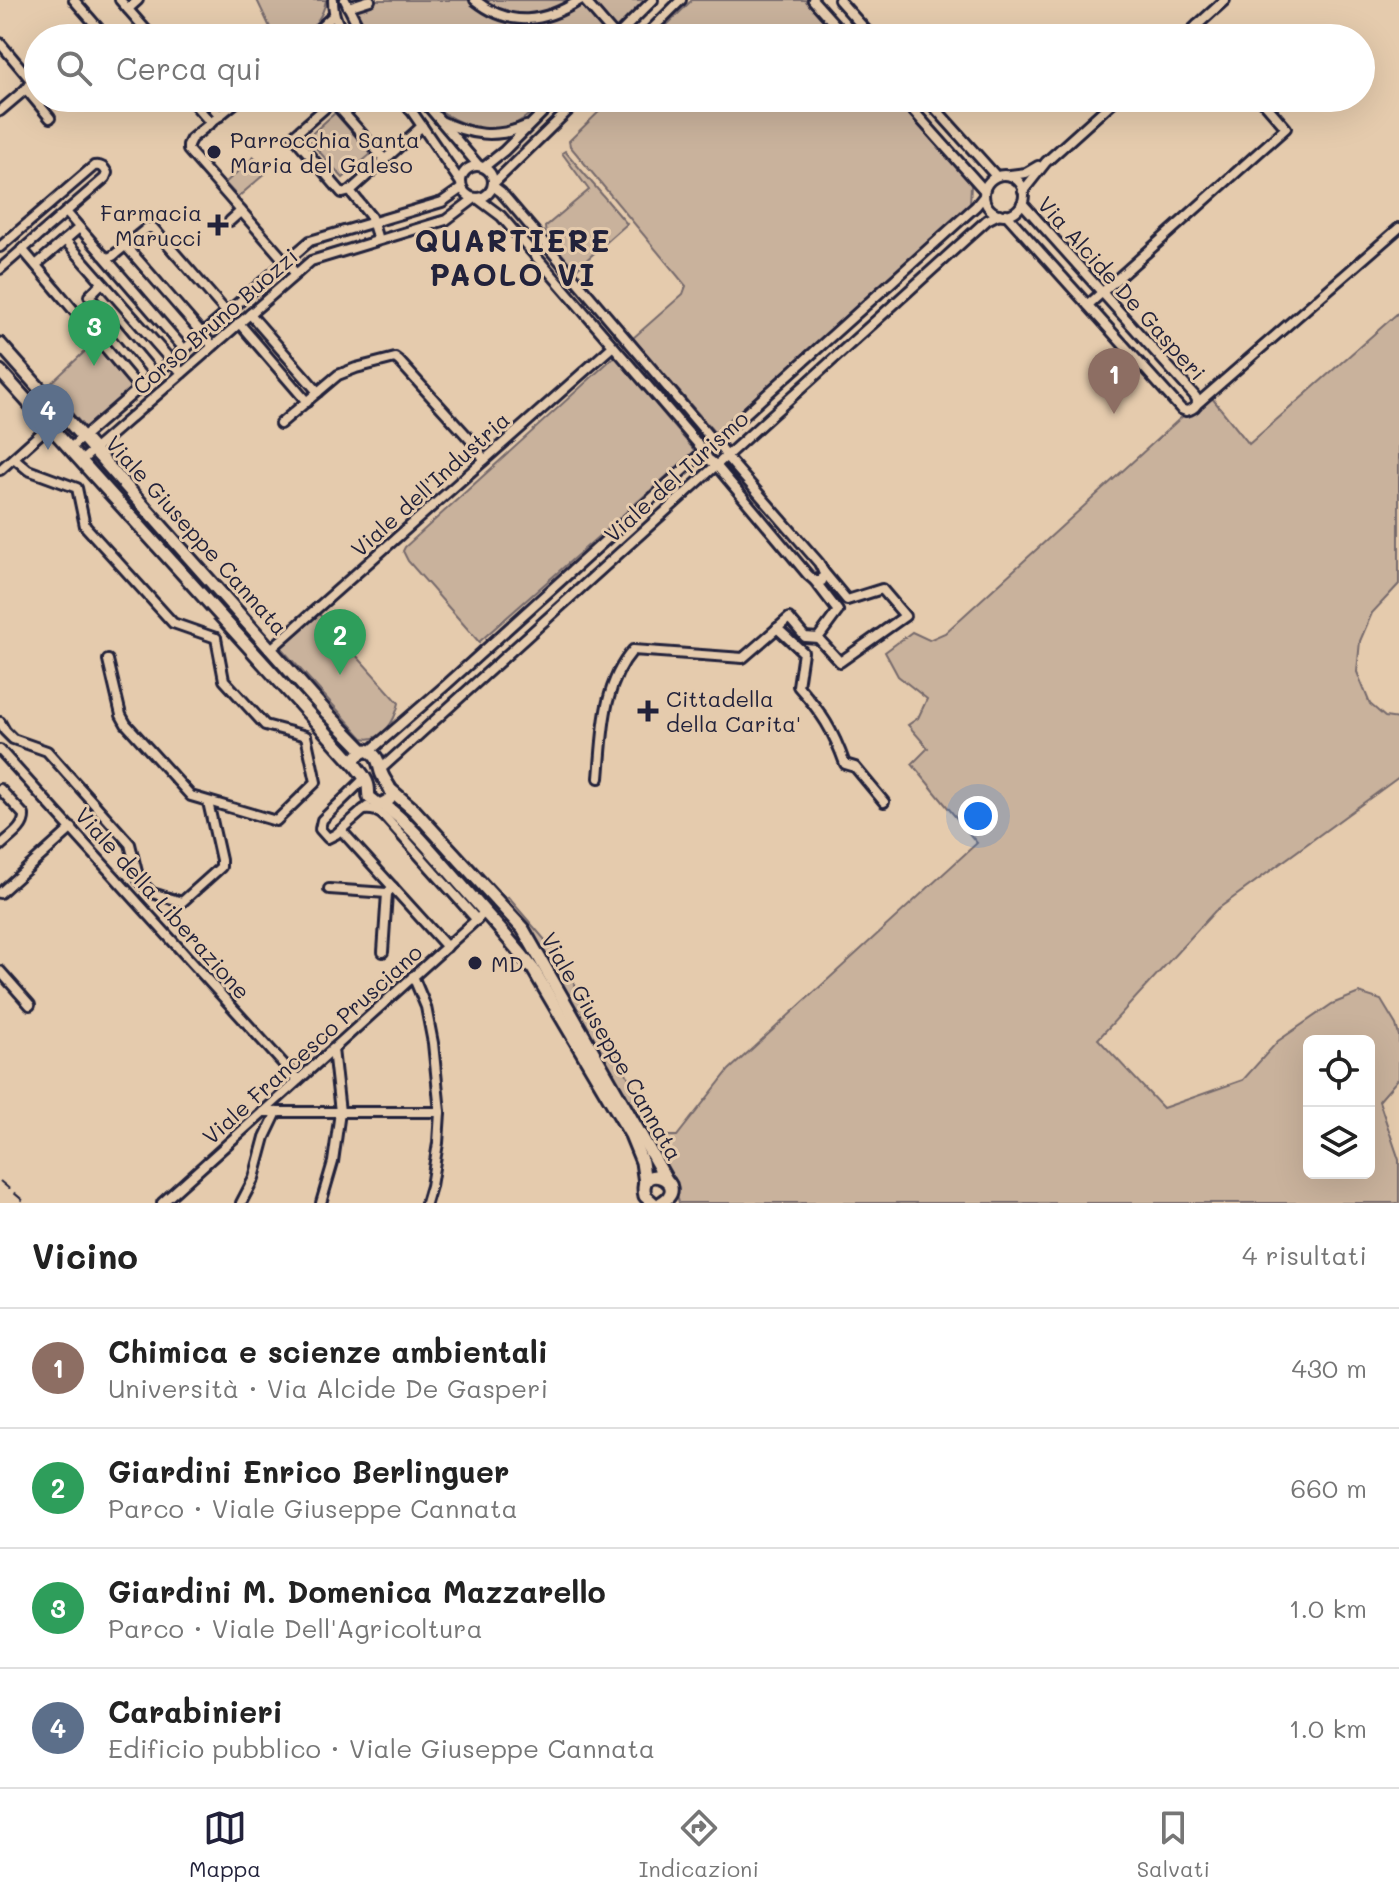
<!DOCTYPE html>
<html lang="it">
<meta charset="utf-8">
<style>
:root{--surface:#fff;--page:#f2f2f2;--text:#222;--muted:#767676;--line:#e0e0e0;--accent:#22223b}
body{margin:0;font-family:Mali,sans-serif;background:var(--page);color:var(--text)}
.controls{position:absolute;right:24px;bottom:24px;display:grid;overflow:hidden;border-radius:12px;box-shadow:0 8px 32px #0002}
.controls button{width:72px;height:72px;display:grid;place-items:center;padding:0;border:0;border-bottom:2px solid var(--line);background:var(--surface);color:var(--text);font:40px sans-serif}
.you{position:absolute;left:978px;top:816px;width:28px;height:28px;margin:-20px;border:6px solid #fff;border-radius:50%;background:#1a73e8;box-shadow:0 0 0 12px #1a73e833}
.badge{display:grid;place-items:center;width:52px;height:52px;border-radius:50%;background:var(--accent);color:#fff;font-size:26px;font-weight:700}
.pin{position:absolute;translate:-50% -66px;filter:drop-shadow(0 2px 4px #0008)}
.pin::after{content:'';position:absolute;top:42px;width:28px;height:24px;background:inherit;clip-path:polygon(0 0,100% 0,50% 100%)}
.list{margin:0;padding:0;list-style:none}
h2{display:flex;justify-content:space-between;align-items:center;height:104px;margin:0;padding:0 32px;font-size:34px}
h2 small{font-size:26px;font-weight:400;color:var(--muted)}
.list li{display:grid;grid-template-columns:52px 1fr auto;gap:24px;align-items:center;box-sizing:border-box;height:120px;padding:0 32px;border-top:2px solid var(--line)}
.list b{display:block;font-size:30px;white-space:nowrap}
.list p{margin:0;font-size:26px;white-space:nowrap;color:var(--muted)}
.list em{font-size:26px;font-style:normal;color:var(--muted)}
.icon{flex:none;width:44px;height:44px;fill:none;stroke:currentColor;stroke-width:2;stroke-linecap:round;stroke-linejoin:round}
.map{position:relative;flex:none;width:1399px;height:1203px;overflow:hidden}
.search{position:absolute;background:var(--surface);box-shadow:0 8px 32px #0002;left:24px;right:24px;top:24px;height:88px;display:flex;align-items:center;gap:20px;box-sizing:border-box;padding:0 28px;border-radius:44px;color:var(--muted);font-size:30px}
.sheet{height:584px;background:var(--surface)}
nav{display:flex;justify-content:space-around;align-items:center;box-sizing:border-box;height:112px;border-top:2px solid var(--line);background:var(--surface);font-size:22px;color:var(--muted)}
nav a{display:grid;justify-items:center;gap:4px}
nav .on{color:var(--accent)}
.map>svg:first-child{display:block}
</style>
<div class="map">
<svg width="1399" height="1203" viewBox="0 0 1399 1203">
<rect width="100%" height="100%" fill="#e5cbad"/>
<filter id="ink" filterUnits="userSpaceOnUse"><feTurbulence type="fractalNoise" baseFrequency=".0125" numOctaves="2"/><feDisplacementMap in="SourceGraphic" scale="16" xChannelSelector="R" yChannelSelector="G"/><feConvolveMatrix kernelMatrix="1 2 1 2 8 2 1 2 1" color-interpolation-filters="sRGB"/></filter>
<g filter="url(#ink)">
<g fill="#c9b29c" stroke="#766a6c" stroke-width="2" fill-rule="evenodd">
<path d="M257,0H326C323,18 313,27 300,38H275Z"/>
<path d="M353,0H646L608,38H375L359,19Z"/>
<path d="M692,0H805L840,38H654Z"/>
<path d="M427,98H547C540,105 532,113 523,119C492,140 450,124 427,98Z"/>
<path d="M613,98H895L967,177L971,185L970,205L715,433L633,338L683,294L686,286L570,146L569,141Z"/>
<path d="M335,113L371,154L343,178L307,138Z"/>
<path d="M565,151L627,224L575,270L546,236L545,227L589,190L562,153Z"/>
<path d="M254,157L267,172L238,197L225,183Z"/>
<path d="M1399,312V584L1372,613L1360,641L1357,672L1370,704L1385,717L1399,719V777L1215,911L1098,1039L1163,1108L1243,1080L1278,1041L1332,1004L1359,993L1381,1000L1396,1025L1399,1036V1078L1379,1101L1399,1160V1203H679L674,1181L660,1164L502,902L508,897L558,955L657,1127L666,1136H677L729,1070L977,843L912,764L928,748L908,725L918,718L927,699L898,676L885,652L912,632L929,640L945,633L1208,393L1249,444ZM1309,1041H1369V1173H1309Z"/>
<path d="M97,340L136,387L86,429L48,386Z"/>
<path d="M615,356L695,451L479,642L408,561L403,551L405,547Z"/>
<path d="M319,614L399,703C395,720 383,743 363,738L281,648Z"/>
</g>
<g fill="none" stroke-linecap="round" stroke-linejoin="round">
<g stroke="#22223b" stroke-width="14">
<g id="street">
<path d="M74,0L107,38"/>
<path d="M120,0L153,38"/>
<path d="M333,0C333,16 338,26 348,38"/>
<path d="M345,0L357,24L369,38"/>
<path d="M475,0C510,28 544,23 580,0"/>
<path d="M584,0L616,37"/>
<path d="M813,0L847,38"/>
<path d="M839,0L873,38"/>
<path d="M348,7L370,0"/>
<path d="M128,9L138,0"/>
<path d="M1197,25L1208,38"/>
<path d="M309,38L334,15"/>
<path d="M615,38L653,0"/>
<path d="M643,38L681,0"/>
<path d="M1183,38L1225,0"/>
<path d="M0,43L30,79V83L26,89L0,111"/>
<path d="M26,89L50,118"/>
<path d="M159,98L162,101L166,98"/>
<path d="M189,98L211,123"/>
<path d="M205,98L220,116"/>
<path d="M241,98L191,139L188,145V150L296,274"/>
<path d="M400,98L413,113L461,183"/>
<path d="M421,98L479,166"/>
<path d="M902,98L984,190"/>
<path d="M926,98L996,176"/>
<path d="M441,121C470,135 496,139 526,126"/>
<path d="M385,160L333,101L293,136L342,193L350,191L422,126"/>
<circle cx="477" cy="182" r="16"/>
<path d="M484,167L504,151L557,98"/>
<path d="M1010,175L1026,173L1038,166"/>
<circle cx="1004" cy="195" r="20"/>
<path d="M493,184L581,98"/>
<path d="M350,191L371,217L378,240"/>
<path d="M1023,191L1046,162L1117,98"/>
<path d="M477,198L501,216L704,451L708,459L715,464L808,575L815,581H822L824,573L819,563L725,455L721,447L714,442L501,192L493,186"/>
<path d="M66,212L185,350"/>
<path d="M1006,214L1181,409L1186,411C1195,409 1201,403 1194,395L1022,203"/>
<path d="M230,221L241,211"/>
<path d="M65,240L182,373"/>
<path d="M125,245L213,346"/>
<path d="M0,247L94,166C101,165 104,167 107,173L105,178L0,269"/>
<path d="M22,249L140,389"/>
<path d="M103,255L109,258L114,255L147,228H153L227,313"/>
<path d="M36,265L79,228"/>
<path d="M102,283L89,296L156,376"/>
<path d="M1088,305L1286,128L1260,98"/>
<path d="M250,314L318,392"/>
<path d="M239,323L307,402"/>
<path d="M1197,404L1399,228"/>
<path d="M280,424L338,375L356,368L395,358L399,361L476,446L484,460"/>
<path d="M70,448L310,241L442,202L462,188"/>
<path d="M14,458L28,470L77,488L85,526L173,623L216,638"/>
<path d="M81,461L311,261L446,220L475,198"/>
<path d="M0,470L49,426"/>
<path d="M815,581L838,611L818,638L840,662L905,616L882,589L847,600L823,571"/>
<path d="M777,628L803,652L798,686C822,713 833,730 845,764L855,767L884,802"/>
<path d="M271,649L613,346"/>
<path d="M108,660L121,715L126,724L191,796L276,821L316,782L306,736L265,725L224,680L216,638"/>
<path d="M0,722L5,731L13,739L47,751L130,844L139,880L152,893L182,902L221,867V860L208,802"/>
<path d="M0,750L298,1080"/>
<path d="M370,751L446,685L704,451L708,445L714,442L976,206L984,196"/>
<path d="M381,769L987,220L999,214"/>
<path d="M365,778L322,820L320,829L328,838L336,834L367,807"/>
<path d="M599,778C603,734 602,686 633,650L743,658L789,618L805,637L818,638"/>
<path d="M0,789L24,815C25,828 9,837 0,846"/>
<path d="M363,810C373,809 379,811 386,818L477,920"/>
<path d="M341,830L447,947"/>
<path d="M329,889L387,893"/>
<path d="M0,893L72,828"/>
<path d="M383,952L387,893L393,887"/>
<path d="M0,971L30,1005"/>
<path d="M413,976L426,1007L433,1043L440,1112L438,1143L431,1186L426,1203"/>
<path d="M263,1112H440"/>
<path d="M162,1203L485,912"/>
<path d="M241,1203L254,1178L265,1137L277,1112"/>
<path d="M321,1203L333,1162L340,1112L333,1049"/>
</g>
</g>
<g stroke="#22223b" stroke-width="17">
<g id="secondary">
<path d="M0,344L327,713L364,751"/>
<path d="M0,371L355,765"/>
<path d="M367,750C378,756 378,761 381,772C385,786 404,796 379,805L369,797C368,792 369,787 367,783C363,769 341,761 367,750Z"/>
<path d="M392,791L414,810L523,929L667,1181"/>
<path d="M383,804C411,825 433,853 456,879C482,909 509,938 533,969L631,1135L642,1162L645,1183"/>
<path d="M653,1203L645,1196C636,1158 694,1183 661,1203"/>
</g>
</g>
<use href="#street" stroke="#e5cbad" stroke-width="8"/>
<use href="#secondary" stroke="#e5cbad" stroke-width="11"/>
<path stroke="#22223b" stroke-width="2" stroke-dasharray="12 6" stroke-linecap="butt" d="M0,1181L26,1203"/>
</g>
</g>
<g fill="#22223b" stroke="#e5cbad" stroke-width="3">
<circle cx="214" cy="152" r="8"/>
<path d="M214 213h8v8h8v8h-8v8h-8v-8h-8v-8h8z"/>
<path d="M644 699h8v8h8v8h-8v8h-8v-8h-8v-8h8z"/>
<circle cx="475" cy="963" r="8"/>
</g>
<g text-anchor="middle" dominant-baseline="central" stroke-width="6" stroke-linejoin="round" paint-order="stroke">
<g font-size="22" fill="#22223b" stroke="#e5cbad" text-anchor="start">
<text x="230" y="139">Parrocchia Santa<tspan x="230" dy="25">Maria del Galeso</tspan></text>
<text x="202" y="212" text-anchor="end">Farmacia<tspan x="202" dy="25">Marucci</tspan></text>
<text x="666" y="698">Cittadella<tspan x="666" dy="25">della Carita'</tspan></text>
<text x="491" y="963">MD</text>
</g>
<g font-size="22" fill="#22223b" stroke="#e5cbad">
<text transform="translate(1122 288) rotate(48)">Via Alcide De Gasperi</text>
<text transform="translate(215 321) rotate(-41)">Corso Bruno Buozzi</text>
<text transform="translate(676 476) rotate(-42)">Viale del Turismo</text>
<text transform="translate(430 484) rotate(-42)">Viale dell'Industria</text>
<text transform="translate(197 535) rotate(48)">Viale Giuseppe Cannata</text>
<text transform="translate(163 903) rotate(48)">Viale della Liberazione</text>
<text transform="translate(312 1044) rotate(-42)">Viale Francesco Prusciano</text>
<text transform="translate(612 1046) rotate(60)">Viale Giuseppe Cannata</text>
</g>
<g font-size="30" font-weight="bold" letter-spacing="2" fill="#22223b" stroke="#e5cbad">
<text x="513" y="240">QUARTIERE<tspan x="513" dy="34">PAOLO VI</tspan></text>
</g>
</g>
</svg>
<div class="controls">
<button><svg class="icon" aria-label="locate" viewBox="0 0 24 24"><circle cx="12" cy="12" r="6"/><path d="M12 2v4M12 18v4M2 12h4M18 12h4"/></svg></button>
<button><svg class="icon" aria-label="layers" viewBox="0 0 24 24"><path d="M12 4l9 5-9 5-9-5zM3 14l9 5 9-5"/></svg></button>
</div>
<div class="you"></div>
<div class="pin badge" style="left:1114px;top:414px;background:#8d6e63">1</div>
<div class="pin badge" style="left:340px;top:675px;background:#2e9e5b">2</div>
<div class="pin badge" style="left:94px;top:366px;background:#2e9e5b">3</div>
<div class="pin badge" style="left:48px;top:450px;background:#5c6f8a">4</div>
<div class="search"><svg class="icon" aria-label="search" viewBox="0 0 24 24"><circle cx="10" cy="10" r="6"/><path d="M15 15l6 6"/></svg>Cerca qui</div>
</div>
<section class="sheet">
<h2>Vicino<small>4 risultati</small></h2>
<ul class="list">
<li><span class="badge" style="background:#8d6e63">1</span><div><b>Chimica e scienze ambientali</b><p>Università · Via Alcide De Gasperi</p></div><em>430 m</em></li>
<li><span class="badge" style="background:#2e9e5b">2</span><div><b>Giardini Enrico Berlinguer</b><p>Parco · Viale Giuseppe Cannata</p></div><em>660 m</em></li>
<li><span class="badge" style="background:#2e9e5b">3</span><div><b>Giardini M. Domenica Mazzarello</b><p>Parco · Viale Dell'Agricoltura</p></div><em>1.0 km</em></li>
<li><span class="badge" style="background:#5c6f8a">4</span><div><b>Carabinieri</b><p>Edificio pubblico · Viale Giuseppe Cannata</p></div><em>1.0 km</em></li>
</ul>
</section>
<nav>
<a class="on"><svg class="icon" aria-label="map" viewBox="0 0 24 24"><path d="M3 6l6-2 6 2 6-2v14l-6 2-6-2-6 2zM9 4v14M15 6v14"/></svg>Mappa</a>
<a><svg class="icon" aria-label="directions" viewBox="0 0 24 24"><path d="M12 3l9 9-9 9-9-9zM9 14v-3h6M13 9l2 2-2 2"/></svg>Indicazioni</a>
<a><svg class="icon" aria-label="saved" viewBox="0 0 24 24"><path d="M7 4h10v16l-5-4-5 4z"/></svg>Salvati</a>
</nav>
